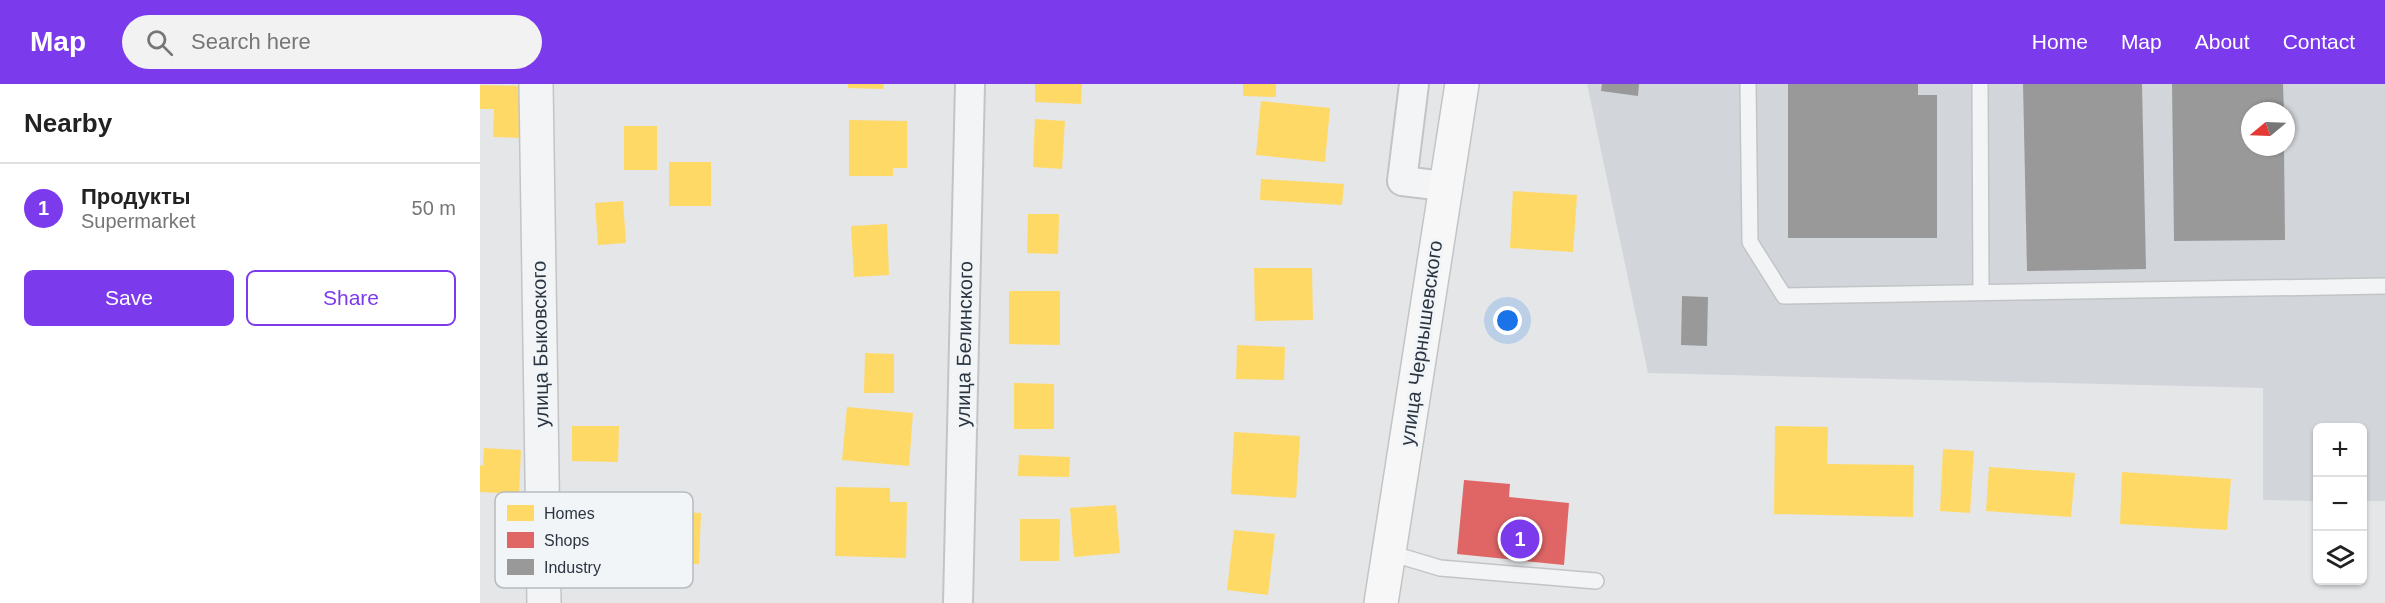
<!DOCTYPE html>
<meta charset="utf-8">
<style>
:root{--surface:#fff;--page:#f2f2f2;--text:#222;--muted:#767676;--line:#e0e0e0;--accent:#7c3aed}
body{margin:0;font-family:Arial,sans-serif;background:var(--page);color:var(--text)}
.controls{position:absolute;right:18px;bottom:18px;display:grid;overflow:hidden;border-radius:9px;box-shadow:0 2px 4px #0004}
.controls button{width:54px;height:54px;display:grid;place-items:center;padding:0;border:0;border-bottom:2px solid var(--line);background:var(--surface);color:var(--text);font:30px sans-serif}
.compass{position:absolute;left:1761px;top:18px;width:54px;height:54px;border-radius:50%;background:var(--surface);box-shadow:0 2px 4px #0004;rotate:251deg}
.you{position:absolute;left:1028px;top:237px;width:21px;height:21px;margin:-15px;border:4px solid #fff;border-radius:50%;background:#1a73e8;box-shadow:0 0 0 9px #1a73e833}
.badge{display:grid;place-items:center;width:39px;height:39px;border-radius:50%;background:var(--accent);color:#fff;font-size:20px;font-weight:700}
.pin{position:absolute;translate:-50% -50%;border:3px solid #fff;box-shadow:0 2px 6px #0006}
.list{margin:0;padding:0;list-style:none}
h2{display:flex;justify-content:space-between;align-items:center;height:78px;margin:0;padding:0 24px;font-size:26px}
h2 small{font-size:20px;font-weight:400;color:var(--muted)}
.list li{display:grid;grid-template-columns:39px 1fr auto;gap:18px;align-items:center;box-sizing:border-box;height:90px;padding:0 24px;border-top:2px solid var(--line)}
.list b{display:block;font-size:22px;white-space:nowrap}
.list p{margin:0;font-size:20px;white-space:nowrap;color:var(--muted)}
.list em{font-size:20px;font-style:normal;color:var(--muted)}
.actions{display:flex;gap:12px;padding:18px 24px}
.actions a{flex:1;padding:14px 0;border:2px solid var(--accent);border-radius:9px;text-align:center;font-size:21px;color:var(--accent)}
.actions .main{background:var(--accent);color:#fff}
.icon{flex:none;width:33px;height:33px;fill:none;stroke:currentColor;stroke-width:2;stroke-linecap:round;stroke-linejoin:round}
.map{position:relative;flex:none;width:1905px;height:519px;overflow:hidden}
header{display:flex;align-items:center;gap:36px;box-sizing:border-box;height:84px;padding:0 30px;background:var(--accent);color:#fff}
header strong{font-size:28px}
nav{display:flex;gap:33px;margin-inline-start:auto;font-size:21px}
.search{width:420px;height:54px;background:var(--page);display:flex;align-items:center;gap:15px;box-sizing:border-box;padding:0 21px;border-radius:33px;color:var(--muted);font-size:22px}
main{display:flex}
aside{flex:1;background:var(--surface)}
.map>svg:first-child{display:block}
</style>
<header>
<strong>Map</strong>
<div class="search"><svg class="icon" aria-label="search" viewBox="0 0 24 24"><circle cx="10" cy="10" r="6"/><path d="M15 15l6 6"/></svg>Search here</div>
<nav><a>Home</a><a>Map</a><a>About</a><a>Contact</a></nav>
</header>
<main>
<aside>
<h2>Nearby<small></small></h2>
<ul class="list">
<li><span class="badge">1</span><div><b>Продукты</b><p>Supermarket</p></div><em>50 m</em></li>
</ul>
<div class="actions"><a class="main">Save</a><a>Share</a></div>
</aside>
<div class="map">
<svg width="1905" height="519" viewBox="0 0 1905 519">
<rect width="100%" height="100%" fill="#e4e6e8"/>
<path fill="#d2d6db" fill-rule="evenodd" d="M1107,0H1905V417H1883L1882,344H1838L1837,417L1783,416V304L1168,289ZM1770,27H1806V63H1770Z"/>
<g fill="#ffd966">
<path d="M368,0H404L403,5L368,4Z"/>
<path d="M555,0H602L601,20L555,18Z"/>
<path d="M763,0H796V13L763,12Z"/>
<path d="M0,1L45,2L44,54L13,53L14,25H0Z"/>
<path d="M781,17L850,24L845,78L776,71Z"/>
<path d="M555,35L585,37L582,85L553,83Z"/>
<path d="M369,36L427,37V84H413V92H369Z"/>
<rect x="144" y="42" width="33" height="44"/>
<rect x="189" y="78" width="42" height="44"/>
<path d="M781,95L864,100L862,121L780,116Z"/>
<path d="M1033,107L1097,111L1093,168L1030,164Z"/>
<path d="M143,117L146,159L118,161L115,119Z"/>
<path d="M548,130H579L578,170L547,169Z"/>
<path d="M407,140L409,191L374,193L371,142Z"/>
<path d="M774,184H832L833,236L775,237Z"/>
<path d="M529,207H580V261L529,260Z"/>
<path d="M757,261L805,263L804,296L756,295Z"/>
<path d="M385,269L414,270V309H384Z"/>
<path d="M534,299L574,300V345H534Z"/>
<path d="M367,323L433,329L429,382L362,376Z"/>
<path d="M92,342H139L138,378L92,377Z"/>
<path d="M1295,342L1348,343L1347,380L1434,381L1433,433L1294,430Z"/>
<path d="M754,348L820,352L816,414L751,410Z"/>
<path d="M4,364L41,366L39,410L0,408V381L3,382Z"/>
<path d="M1463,365L1494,367L1490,429L1460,427Z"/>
<path d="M539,371L590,373L589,393L538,392Z"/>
<path d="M1509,383L1595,389L1591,433L1506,427Z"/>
<path d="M1642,388L1751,395L1747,446L1640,440Z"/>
<path d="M356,403L410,404V418H427L426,474L355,472Z"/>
<path d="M636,421L640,469L594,473L590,424Z"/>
<path d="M183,427L221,429L219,480L180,478Z"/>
<path d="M540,435H580L579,477H540Z"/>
<path d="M754,446L795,450L788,511L747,506Z"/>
</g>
<path fill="#e06666" d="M984,396L1030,400L1029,413L1089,419L1084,481L977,470Z"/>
<g fill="#999">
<path d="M1122,0H1159L1158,12L1121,7Z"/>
<path d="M1308,0H1438V11H1457V154H1308Z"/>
<path d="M1543,0H1662L1666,185L1547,187Z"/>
<path d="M1692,0H1803L1804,27H1770V63H1804L1805,156L1694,157Z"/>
<path d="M1202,212L1228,213L1227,262L1201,261Z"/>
</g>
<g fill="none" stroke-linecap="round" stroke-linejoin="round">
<g stroke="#c2c4c6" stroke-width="18">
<g id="service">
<path d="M1268,0L1270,158L1304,212L1905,202"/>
<path d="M1500,0L1501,208"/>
<path d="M910,469L960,484L1116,497"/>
</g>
</g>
<g stroke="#c2c4c6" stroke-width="32">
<g id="minor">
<path d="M934,0L922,97L964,102"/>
<path d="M478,519L490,0"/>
</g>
</g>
<g stroke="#c2c4c6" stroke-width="36">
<path id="tertiary" d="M56,0L64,519"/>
</g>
<g stroke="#c2c4c6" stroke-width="36">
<path id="secondary" d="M901,519L982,0"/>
</g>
<use href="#service" stroke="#f3f4f5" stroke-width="15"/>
<use href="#minor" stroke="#f3f4f5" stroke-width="28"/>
<use href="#tertiary" stroke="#f3f4f5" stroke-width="33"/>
<use href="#secondary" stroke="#f7f7f7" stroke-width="33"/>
</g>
<g text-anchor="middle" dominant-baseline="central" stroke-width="6" stroke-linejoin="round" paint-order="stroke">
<g font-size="20" fill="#2b3541" stroke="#f2f5f7">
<text transform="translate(941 259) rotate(-82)">улица Чернышевского</text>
<text transform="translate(60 260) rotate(-91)">улица Быковского</text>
<text transform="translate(484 260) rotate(-89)">улица Белинского</text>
</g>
</g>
<rect x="15" y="408" width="198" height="96" rx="9" fill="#f2f5f7" stroke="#b6bbc0" stroke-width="1.5"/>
<rect x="27" y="421" width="27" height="16" fill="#ffd966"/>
<rect x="27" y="448" width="27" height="16" fill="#e06666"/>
<rect x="27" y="475" width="27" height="16" fill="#999"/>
<g font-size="16" fill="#2b3541">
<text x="64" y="435">Homes</text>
<text x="64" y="462">Shops</text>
<text x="64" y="489">Industry</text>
</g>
</svg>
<div class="controls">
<button>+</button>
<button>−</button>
<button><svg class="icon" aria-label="layers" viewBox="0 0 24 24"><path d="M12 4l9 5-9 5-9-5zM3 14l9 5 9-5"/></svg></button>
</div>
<svg class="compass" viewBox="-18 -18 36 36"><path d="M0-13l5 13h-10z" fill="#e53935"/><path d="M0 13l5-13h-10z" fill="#767676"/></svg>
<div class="you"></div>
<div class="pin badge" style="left:1040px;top:455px">1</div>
</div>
</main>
